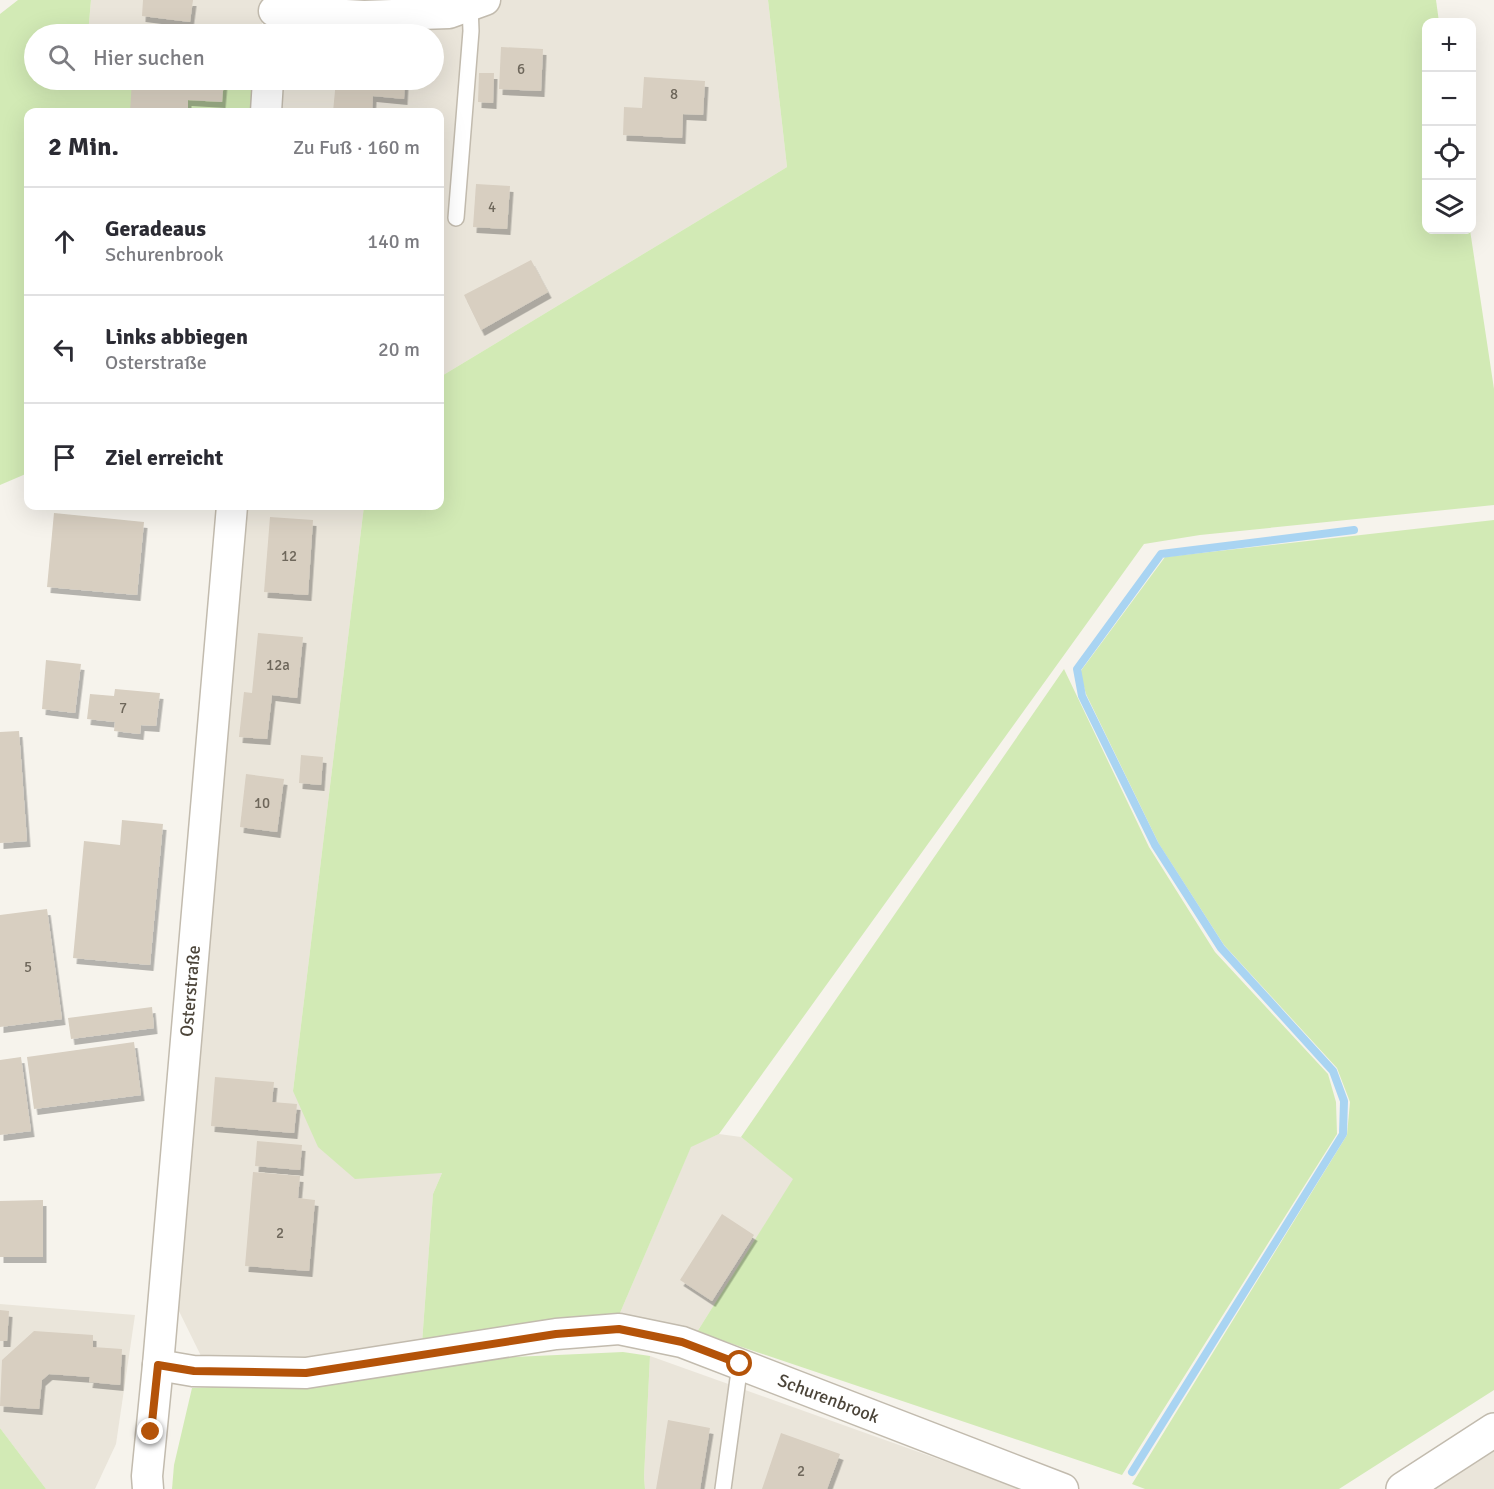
<!DOCTYPE html>
<html lang="de">
<meta charset="utf-8">
<style>
:root{--surface:#fff;--page:#f7f7f7;--text:#2b2b33;--muted:#7c7c81;--line:#e1e1e2}
body{margin:0;font-family:Signika,sans-serif;background:var(--page);color:var(--text)}
.controls{position:absolute;right:18px;top:18px;display:grid;overflow:hidden;border-radius:12px;box-shadow:0 6px 24px #0002}
.controls button{width:54px;height:54px;display:grid;place-items:center;padding:0;border:0;border-bottom:2px solid var(--line);background:var(--surface);color:var(--text);font:30px sans-serif}
.stop{position:absolute;width:18px;height:18px;margin:-14px;border:4px solid #b45309;border-radius:50%;background:#fff}
.stop.end{background:#b45309;border-color:#fff;box-shadow:0 2px 6px #0008}
.list{margin:0;padding:0;list-style:none}
h2{display:flex;justify-content:space-between;align-items:center;height:78px;margin:0;padding:0 24px;font-size:26px}
h2 small{font-size:20px;font-weight:400;color:var(--muted)}
.list li{display:grid;grid-template-columns:39px 1fr auto;gap:18px;align-items:center;box-sizing:border-box;height:108px;padding:0 24px;border-top:2px solid var(--line)}
.list b{display:block;font-size:22px;white-space:nowrap}
.list p{margin:0;font-size:20px;white-space:nowrap;color:var(--muted)}
.list em{font-size:20px;font-style:normal;color:var(--muted)}
.icon{flex:none;width:33px;height:33px;fill:none;stroke:currentColor;stroke-width:2;stroke-linecap:round;stroke-linejoin:round}
.map{position:relative;flex:none;width:1494px;height:1489px;overflow:hidden}
.search{position:absolute;background:var(--surface);box-shadow:0 6px 24px #0002;left:24px;top:24px;width:420px;height:66px;display:flex;align-items:center;gap:15px;box-sizing:border-box;padding:0 21px;border-radius:33px;color:var(--muted);font-size:22px}
.panel{position:absolute;background:var(--surface);box-shadow:0 6px 24px #0002;left:24px;top:108px;width:420px;height:402px;border-radius:12px}
.map>svg:first-child{display:block}
</style>
<div class="map">
<svg width="1494" height="1489" viewBox="0 0 1494 1489">
<defs>
<filter id="shadow"><feDropShadow dx="3.5" dy="6" stdDeviation="0" flood-color="#0004"/></filter>
</defs>
<rect width="100%" height="100%" fill="#f6f3ec"/>
<g fill="#eae5da">
<path d="M91,0H264L261,34H88Z"/>
<path d="M293,0H768L787,167L440,377V112H281L284,80H434V34H288Z"/>
<path d="M246,506H364L293,1091L442,1173L433,1194L422,1343L301,1365L204,1362L174,1301Z"/>
<path d="M719,1134L741,1137L794,1179L697,1332L617,1320L691,1146Z"/>
<path d="M0,1304L135,1315L116,1444L95,1489H46L0,1428Z"/>
<path d="M650,1356L1022,1489H645L644,1477Z"/>
<path d="M1494,1449V1489H1432Z"/>
</g>
<g fill="#d2eab5">
<path d="M18,0H91L88,34H34V80H256L254,112H28V473L0,485V14Z"/>
<path d="M768,0H1436L1439,22H1426V230H1470L1494,389V505L1200,535L1144,544L719,1134L691,1147L617,1320L422,1343L433,1194L442,1173L355,1179L318,1147L293,1091L364,506H440V377L787,167Z"/>
<path d="M1494,520V1390L1339,1489H1145L1132,1484L1347,1135L1350,1102L1337,1068L1224,945L1159,844L1086,694L1080,672L1165,557Z"/>
<path d="M1064,669L1149,847L1215,952L1328,1074L1336,1102L1337,1134L1122,1475L697,1332L793,1179L741,1137Z"/>
<path d="M623,1352L650,1356L644,1477L645,1489H172L174,1465L192,1388L302,1383L423,1361Z"/>
<path d="M0,1428L46,1489H0Z"/>
</g>
<g fill="none" stroke-linecap="round" stroke-linejoin="round">
<path stroke="#a9d4f2" stroke-width="8" d="M1132,1472L1343,1134L1344,1101L1333,1071L1221,948L1155,845L1082,696L1077,669L1161,554L1354,530"/>
</g>
<g fill="#d8cfc1" filter="url(#shadow)">
<path d="M143,0H193L190,22L142,16Z"/>
<path d="M501,47L543,49L541,91L499,89Z"/>
<path d="M479,73H494L493,103L478,102Z"/>
<path d="M644,77L705,81L703,115L683,114L682,138L623,135L624,107L642,108Z"/>
<path d="M132,80H224L222,102L188,100V112H130Z"/>
<path d="M336,80H405L404,99L373,96L372,112H333Z"/>
<path d="M476,184L510,186L507,229L473,227Z"/>
<path d="M531,260L548,292L481,330L464,295Z"/>
<path d="M54,513L144,522L137,595L47,587Z"/>
<path d="M270,517L313,520L308,595L264,592Z"/>
<path d="M258,633L303,637L297,698L272,695L267,739L239,737L244,692L252,693Z"/>
<path d="M46,660L81,664L75,713L42,709Z"/>
<path d="M115,689L160,693L156,726L141,725L140,734L114,731L115,722L87,719L90,694L114,696Z"/>
<path d="M19,731L27,841L0,843V732Z"/>
<path d="M301,755L323,757L321,785L299,783Z"/>
<path d="M246,774L284,779L277,832L240,827Z"/>
<path d="M122,820L163,824L150,965L73,958L84,841L120,845Z"/>
<path d="M47,909L62,1019L0,1027V915Z"/>
<path d="M152,1007L154,1028L71,1039L68,1018Z"/>
<path d="M134,1042L141,1095L34,1109L27,1057Z"/>
<path d="M21,1057L31,1131L0,1135V1060Z"/>
<path d="M215,1077L274,1082L272,1102L297,1104L294,1133L211,1126Z"/>
<path d="M257,1141L302,1145L300,1170L255,1166Z"/>
<path d="M253,1172L300,1176L298,1198L315,1200L309,1271L245,1266Z"/>
<path d="M43,1200V1257H0V1201Z"/>
<path d="M722,1214L754,1235L712,1301L680,1280Z"/>
<path d="M0,1310L9,1311L7,1341H0Z"/>
<path d="M34,1331L93,1335V1347L122,1349L120,1385L89,1382L90,1377L49,1374L42,1380L39,1409L0,1406L2,1360Z"/>
<path d="M668,1420L710,1428L700,1489H656Z"/>
<path d="M781,1433L840,1454L827,1489H762Z"/>
</g>
<g fill="none" stroke-linecap="round" stroke-linejoin="round">
<g stroke="#c2bbae" stroke-width="18">
<g id="service">
<path d="M456,218L471,31L470,5"/>
<path d="M723,1489L740,1364"/>
</g>
</g>
<g stroke="#c2bbae" stroke-width="33">
<g id="minor">
<path d="M274,11L364,16L449,13L485,0"/>
<path d="M266,112L268,80"/>
<path id="s1" d="M158,1365L193,1371L306,1373L556,1334L619,1329L682,1342L1063,1489"/>
<path id="s2" d="M148,1489L147,1476L158,1365L232,506"/>
</g>
</g>
<g stroke="#c2bbae" stroke-width="36">
<path id="tertiary" d="M1403,1489L1494,1430"/>
</g>
<use href="#service" stroke="#fff" stroke-width="15"/>
<use href="#minor" stroke="#fff" stroke-width="30"/>
<use href="#tertiary" stroke="#fff" stroke-width="33"/>
</g>
<g fill="none" stroke-linecap="round" stroke-linejoin="round">
<path stroke="#b45309" stroke-width="8" d="M151,1432L158,1365L194,1371L306,1373L556,1334L619,1329L682,1342L740,1364"/>
</g>
<g text-anchor="middle" dominant-baseline="central" stroke-width="6" stroke-linejoin="round" paint-order="stroke">
<g font-size="15" fill="#6e675b">
<text x="521" y="69">6</text>
<text x="674" y="94">8</text>
<text x="492" y="207">4</text>
<text x="289" y="556">12</text>
<text x="278" y="665">12a</text>
<text x="123" y="708">7</text>
<text x="262" y="803">10</text>
<text x="28" y="967">5</text>
<text x="280" y="1233">2</text>
<text x="801" y="1471">2</text>
</g>
<g font-size="18" fill="#4b4439" stroke="#fff">
<text stroke="none"><textPath href="#s2" startOffset="500">Osterstraße</textPath></text>
<text stroke="none"><textPath href="#s1" startOffset="686">Schurenbrook</textPath></text>
</g>
</g>
</svg>
<div class="controls">
<button>+</button>
<button>−</button>
<button><svg class="icon" aria-label="locate" viewBox="0 0 24 24"><circle cx="12" cy="12" r="6"/><path d="M12 2v4M12 18v4M2 12h4M18 12h4"/></svg></button>
<button><svg class="icon" aria-label="layers" viewBox="0 0 24 24"><path d="M12 4l9 5-9 5-9-5zM3 14l9 5 9-5"/></svg></button>
</div>
<div class="stop" style="left:740px;top:1364px"></div>
<div class="stop end" style="left:151px;top:1432px"></div>
<div class="search"><svg class="icon" aria-label="search" viewBox="0 0 24 24"><circle cx="10" cy="10" r="6"/><path d="M15 15l6 6"/></svg>Hier suchen</div>
<section class="panel">
<h2>2 Min.<small>Zu Fuß · 160 m</small></h2>
<ul class="list">
<li><svg class="icon" aria-label="ahead" viewBox="0 0 24 24"><path d="M12 20V5M6 11l6-6 6 6"/></svg><div><b>Geradeaus</b><p>Schurenbrook</p></div><em>140 m</em></li>
<li><svg class="icon" aria-label="left" viewBox="0 0 24 24"><path d="M17 20v-9H6M10 6l-5 5 5 5"/></svg><div><b>Links abbiegen</b><p>Osterstraße</p></div><em>20 m</em></li>
<li><svg class="icon" aria-label="arrive" viewBox="0 0 24 24"><path d="M6 21V4h12l-3 4 3 4H6"/></svg><div><b>Ziel erreicht</b></div></li>
</ul>
</section>
</div>
